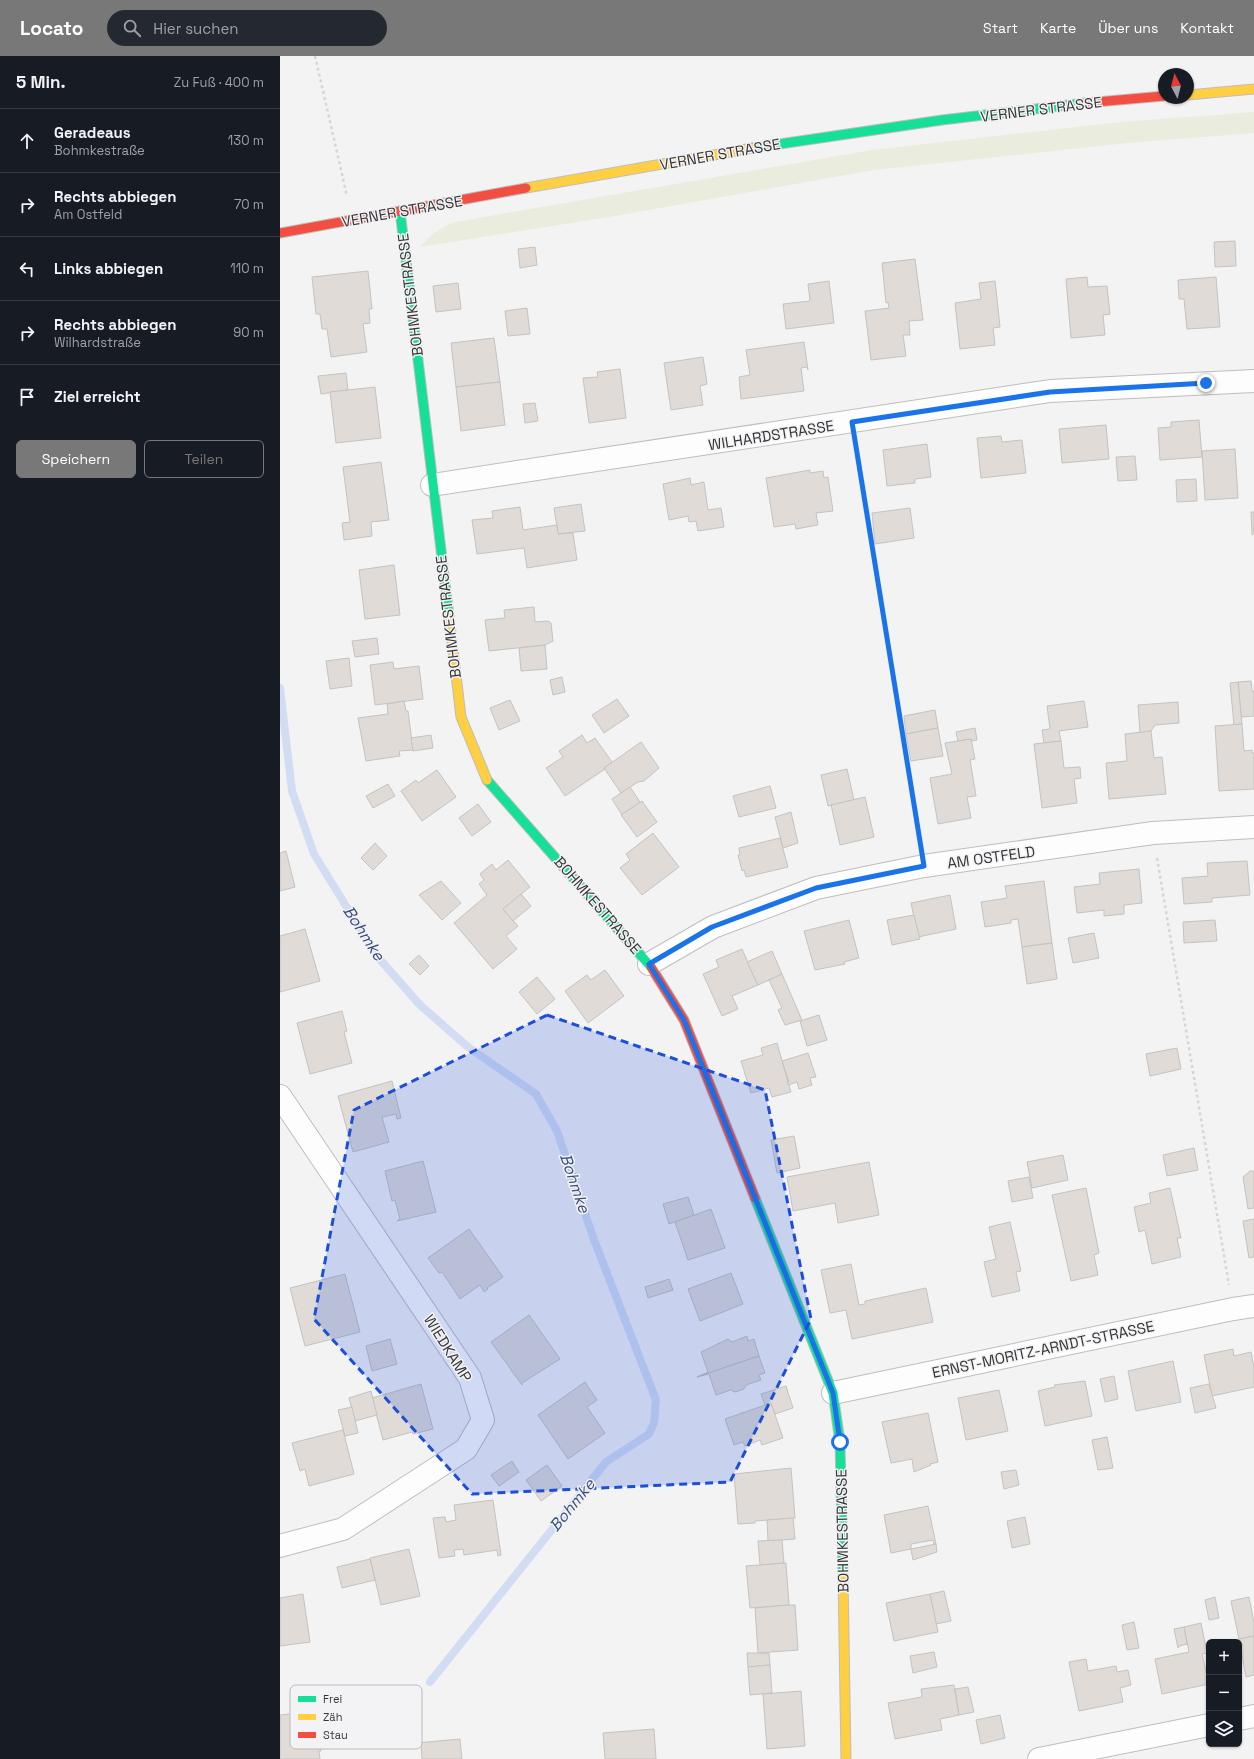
<!DOCTYPE html>
<html lang="de">
<meta charset="utf-8">
<style>
:root{--surface:#171b24;--page:#242831;--text:#f1f3f6;--muted:#9ea1a6;--line:#363941;--accent:#797879}
body{margin:0;font-family:"Space Grotesk",sans-serif;background:var(--page);color:var(--text)}
.controls{position:absolute;right:12px;bottom:12px;display:grid;overflow:hidden;border-radius:6px;box-shadow:0 1px 3px #0004}
.controls button{width:36px;height:36px;display:grid;place-items:center;padding:0;border:0;border-bottom:1px solid var(--line);background:var(--surface);color:var(--text);font:20px sans-serif}
.compass{position:absolute;left:878px;top:12px;width:36px;height:36px;border-radius:50%;background:var(--surface);box-shadow:0 1px 3px #0004;rotate:353deg}
.stop{position:absolute;width:12px;height:12px;margin:-9px;border:3px solid #1a73e8;border-radius:50%;background:#fff}
.stop.end{background:#1a73e8;border-color:#fff;box-shadow:0 1px 4px #0008}
.list{margin:0;padding:0;list-style:none}
h2{display:flex;justify-content:space-between;align-items:center;height:52px;margin:0;padding:0 16px;font-size:17px}
h2 small{font-size:13px;font-weight:400;color:var(--muted)}
.list li{display:grid;grid-template-columns:26px 1fr auto;gap:12px;align-items:center;box-sizing:border-box;height:64px;padding:0 16px;border-top:1px solid var(--line)}
.list b{display:block;font-size:15px;white-space:nowrap}
.list p{margin:0;font-size:13px;white-space:nowrap;color:var(--muted)}
.list em{font-size:13px;font-style:normal;color:var(--muted)}
.actions{display:flex;gap:8px;padding:12px 16px}
.actions a{flex:1;padding:9px 0;border:1px solid var(--accent);border-radius:6px;text-align:center;font-size:14px;color:var(--accent)}
.actions .main{background:var(--accent);color:#fff}
.icon{flex:none;width:22px;height:22px;fill:none;stroke:currentColor;stroke-width:2;stroke-linecap:round;stroke-linejoin:round}
.map{position:relative;flex:none;width:974px;height:1703px;overflow:hidden}
header{display:flex;align-items:center;gap:24px;box-sizing:border-box;height:56px;padding:0 20px;background:var(--accent);color:#fff}
header strong{font-size:19px}
nav{display:flex;gap:22px;margin-inline-start:auto;font-size:14px}
.search{width:280px;height:36px;background:var(--page);display:flex;align-items:center;gap:10px;box-sizing:border-box;padding:0 14px;border-radius:22px;color:var(--muted);font-size:15px}
main{display:flex}
aside{flex:1;background:var(--surface)}
.map>svg:first-child{display:block}
</style>
<header>
<strong>Locato</strong>
<div class="search"><svg class="icon" aria-label="search" viewBox="0 0 24 24"><circle cx="10" cy="10" r="6"/><path d="M15 15l6 6"/></svg>Hier suchen</div>
<nav><a>Start</a><a>Karte</a><a>Über uns</a><a>Kontakt</a></nav>
</header>
<main>
<aside>
<h2>5 Min.<small>Zu Fuß · 400 m</small></h2>
<ul class="list">
<li><svg class="icon" aria-label="ahead" viewBox="0 0 24 24"><path d="M12 20V5M6 11l6-6 6 6"/></svg><div><b>Geradeaus</b><p>Bohmkestraße</p></div><em>130 m</em></li>
<li><svg class="icon" aria-label="right" viewBox="0 0 24 24"><path d="M7 20v-9h11M14 6l5 5-5 5"/></svg><div><b>Rechts abbiegen</b><p>Am Ostfeld</p></div><em>70 m</em></li>
<li><svg class="icon" aria-label="left" viewBox="0 0 24 24"><path d="M17 20v-9H6M10 6l-5 5 5 5"/></svg><div><b>Links abbiegen</b></div><em>110 m</em></li>
<li><svg class="icon" aria-label="right" viewBox="0 0 24 24"><path d="M7 20v-9h11M14 6l5 5-5 5"/></svg><div><b>Rechts abbiegen</b><p>Wilhardstraße</p></div><em>90 m</em></li>
<li><svg class="icon" aria-label="arrive" viewBox="0 0 24 24"><path d="M6 21V4h12l-3 4 3 4H6"/></svg><div><b>Ziel erreicht</b></div></li>
</ul>
<div class="actions"><a class="main">Speichern</a><a>Teilen</a></div>
</aside>
<div class="map">
<svg width="974" height="1703" viewBox="0 0 974 1703">
<rect width="100%" height="100%" fill="#f3f3f4"/>
<path fill="#eaecdd" d="M974,56V77L848,87L594,114L335,160L140,191C150,179 160,172 175,166L592,94L841,66Z"/>
<g fill="none" stroke-linecap="round" stroke-linejoin="round">
<path stroke="#d2ddf3" stroke-width="8" d="M0,632L12,735L34,798L97,900L140,949L188,991L256,1038L277,1075L313,1181L376,1344L374,1367L369,1378L326,1406L150,1626"/>
</g>
<g fill="#e0dbd6" stroke="#c3c3c2">
<path d="M955,185L956,210L935,211L934,186Z"/>
<path d="M255,191L257,209L240,212L238,193Z"/>
<path d="M635,203L643,264L629,265L630,279H623L626,300L591,304L585,255L609,252L608,246L606,247L602,207Z"/>
<path d="M88,215L92,253H89L90,267L83,268L87,296L51,301L47,273H42L40,258H36L32,221Z"/>
<path d="M807,221L808,231L827,230L830,258L823,259L825,279L791,282L786,223Z"/>
<path d="M936,221L940,271L907,273L904,243H899L898,224Z"/>
<path d="M549,225L554,267L506,273L503,248L530,245L528,228Z"/>
<path d="M715,225L720,271L713,272L715,289L680,293L675,247L701,243L699,227Z"/>
<path d="M178,227L181,253L156,256L153,230Z"/>
<path d="M247,252L250,278L228,280L225,255Z"/>
<path d="M214,282L220,326L176,331L171,287Z"/>
<path d="M524,286L528,314L527,311L521,312L524,335L461,343L459,321L470,319L466,294Z"/>
<path d="M423,301L427,328L420,330L423,349L391,354L384,307Z"/>
<path d="M340,313L346,362L309,367L303,322L318,321L317,316Z"/>
<path d="M66,317L68,334L41,338L38,320Z"/>
<path d="M220,326L225,369L181,375L176,331Z"/>
<path d="M95,331L101,382L56,387L50,336Z"/>
<path d="M255,347L258,365L245,367L243,348Z"/>
<path d="M919,364L922,401L880,404L878,372L891,371V366Z"/>
<path d="M826,369L829,403L782,407L779,373Z"/>
<path d="M721,380L722,386L742,384L746,417L701,422L697,382Z"/>
<path d="M647,388L651,421L635,423V427L607,430L603,394Z"/>
<path d="M955,393L958,442L925,444L922,395Z"/>
<path d="M855,400L857,424L838,425L836,401Z"/>
<path d="M101,406L109,464L91,466L92,480L64,484L62,467L70,466L63,411Z"/>
<path d="M530,414V417L543,415L544,422L548,421L553,455L536,457L538,469L516,473L515,468L494,471L486,422Z"/>
<path d="M410,422L411,429L424,426L428,454L441,452L444,471L418,475L416,465L409,466L408,460L389,464L383,428Z"/>
<path d="M916,423L917,445L897,446L896,424Z"/>
<path d="M301,448L305,475L278,478L274,452Z"/>
<path d="M240,451L243,474L277,469L278,478L293,477L297,504L247,512L244,492L197,498L192,464L213,462L212,455Z"/>
<path d="M630,452L634,482L595,488L592,457Z"/>
<path d="M971,456H974V478L972,479Z"/>
<path d="M114,509L120,559L85,563L79,514Z"/>
<path d="M254,551L255,566L268,565L271,567L273,585L265,589L209,595L205,564L225,562L224,554Z"/>
<path d="M97,582L99,598L75,601L72,585Z"/>
<path d="M265,589L267,613L241,615L239,592Z"/>
<path d="M69,602L72,630L50,633L46,605Z"/>
<path d="M113,606L114,613L139,610L143,643L95,649L90,609Z"/>
<path d="M282,621L285,636L273,639L270,624Z"/>
<path d="M971,625L972,635H974V660L961,661L958,626Z"/>
<path d="M958,626L962,668L954,669L950,627Z"/>
<path d="M337,643L349,660L324,677L312,659Z"/>
<path d="M230,644L240,665L219,674L210,652Z"/>
<path d="M124,645L126,655H128L133,694L119,695L120,700L86,705L78,662L108,658L107,648Z"/>
<path d="M804,645L808,671L779,675L781,685L764,687L762,674L770,673L767,650Z"/>
<path d="M898,646L899,667L875,669L871,675L860,677L858,649Z"/>
<path d="M655,654L658,672L626,678L624,660Z"/>
<path d="M962,668L964,695L972,694V697H974V733L939,735L935,670Z"/>
<path d="M658,672L663,700L631,705L626,678Z"/>
<path d="M695,672L697,684L692,685L691,683L678,685L676,676Z"/>
<path d="M871,675L874,702L882,701L886,738L829,743L826,707L847,705L845,678Z"/>
<path d="M151,679L153,692L133,695L131,682Z"/>
<path d="M302,679L307,687L315,682L332,706L324,712L325,713L285,740L266,712L283,701L279,695Z"/>
<path d="M691,683L695,703L690,704L696,740L687,741L691,762L658,768L650,722L672,718L665,687Z"/>
<path d="M781,685L784,712L800,711L801,722L794,723L797,747L762,752L754,688Z"/>
<path d="M361,686L379,712L364,725L358,726L341,737L324,712Z"/>
<path d="M567,713L574,744L548,750L541,719Z"/>
<path d="M157,714L176,741L142,765L121,735L136,724L138,727Z"/>
<path d="M108,728L115,740L93,752L86,740Z"/>
<path d="M490,730L496,752L459,761L453,740Z"/>
<path d="M350,731L360,746L342,759L332,743Z"/>
<path d="M585,741L594,781L560,789L551,749Z"/>
<path d="M362,745L377,766L357,781L341,759Z"/>
<path d="M198,748L211,766L192,780L179,762Z"/>
<path d="M511,756L518,787L503,792L495,761Z"/>
<path d="M373,777L399,811L362,839L340,812L350,804L346,798Z"/>
<path d="M500,782L508,811L466,821L464,814L462,815L458,799H460L459,792Z"/>
<path d="M95,787L107,800L93,814L81,802Z"/>
<path d="M6,795L15,831L0,835V797Z"/>
<path d="M228,804L250,831L223,853L238,870L226,880L237,893L213,913L174,867L207,839L199,828L204,824L200,818L212,808L216,814Z"/>
<path d="M967,805L970,839L932,842V846L904,848L902,822L928,820L927,807Z"/>
<path d="M859,813L862,847L844,849V858L824,860V854L797,857L794,831L820,828L819,817Z"/>
<path d="M161,825L181,847L162,864L139,839Z"/>
<path d="M764,825L772,887L742,891L738,863L731,864V867L705,871L701,846L727,842L725,830Z"/>
<path d="M241,838L251,850L233,865L223,853Z"/>
<path d="M670,839L676,873L638,881L631,847Z"/>
<path d="M634,859L640,883L612,889L607,864Z"/>
<path d="M569,864L579,902L564,906L565,908L535,914L524,875Z"/>
<path d="M935,864L937,885L904,887L903,866Z"/>
<path d="M25,873L40,925L0,936V880Z"/>
<path d="M814,877L819,902L793,907L788,882Z"/>
<path d="M772,887L777,923L747,928L742,891Z"/>
<path d="M462,893L478,929L452,940L458,953L442,960L423,918L439,911L436,904Z"/>
<path d="M492,895L502,918L478,929L467,906Z"/>
<path d="M139,899L149,910L140,919L129,908Z"/>
<path d="M325,914L344,940L308,967L285,935L307,919L311,924Z"/>
<path d="M502,918L522,964L505,969L498,954L502,952L489,924Z"/>
<path d="M257,921L275,943L257,958L239,936Z"/>
<path d="M62,955L67,975L64,976L72,1007L30,1018L17,967Z"/>
<path d="M539,959L547,984L527,990L520,965Z"/>
<path d="M497,987L511,1036L492,1041L489,1032L471,1037L461,1005L483,999L481,992Z"/>
<path d="M897,992L901,1013L870,1020L866,998Z"/>
<path d="M528,997L536,1021L530,1022L532,1029L519,1033L517,1026L508,1029L507,1026H509L502,1005Z"/>
<path d="M112,1025L121,1062L117,1063L116,1058L102,1061L109,1086L73,1096L58,1040Z"/>
<path d="M514,1080L520,1112L497,1117L491,1084Z"/>
<path d="M914,1092L918,1114L887,1120L883,1099Z"/>
<path d="M783,1099L788,1124L752,1132L747,1106Z"/>
<path d="M143,1105L156,1156L117,1165L120,1163L115,1144L112,1145L105,1115Z"/>
<path d="M589,1106L599,1159L558,1167L555,1147L513,1155L507,1121Z"/>
<path d="M970,1115H974V1152L968,1153L963,1121Z"/>
<path d="M749,1121L753,1142L732,1146L728,1125Z"/>
<path d="M806,1132L819,1197L814,1199L818,1219L791,1225L772,1139Z"/>
<path d="M890,1132L901,1182H897L901,1201L872,1208L865,1174L859,1176L854,1151L871,1147L869,1137Z"/>
<path d="M408,1141L414,1159L389,1168L383,1148Z"/>
<path d="M431,1153L445,1192L408,1204L395,1166Z"/>
<path d="M974,1163V1201L969,1202L963,1165Z"/>
<path d="M730,1166L741,1215L736,1216L740,1235L712,1241L704,1206L716,1203L709,1171Z"/>
<path d="M189,1173L223,1221L207,1232L208,1233L204,1236L200,1229L180,1243L162,1216L159,1217L148,1202Z"/>
<path d="M571,1208L579,1249L585,1248V1245L646,1232L653,1266L572,1283L566,1254L550,1257L541,1214Z"/>
<path d="M451,1217L463,1248L420,1265L408,1233Z"/>
<path d="M65,1218L80,1276L25,1290L10,1232Z"/>
<path d="M389,1223L393,1234L368,1242L365,1231Z"/>
<path d="M249,1259L280,1303L242,1327V1329L211,1286Z"/>
<path d="M467,1280L468,1285L474,1283L479,1300L417,1321L428,1316L421,1296L448,1283L452,1286Z"/>
<path d="M110,1283L117,1308L92,1315L86,1290Z"/>
<path d="M953,1293L954,1300L971,1296L974,1311V1331L932,1340L924,1299Z"/>
<path d="M479,1300L485,1317L479,1319L481,1324L466,1329L464,1333L455,1336L451,1334L436,1339L429,1318L417,1321Z"/>
<path d="M893,1305L901,1346L856,1355L848,1315Z"/>
<path d="M834,1320L838,1343L825,1346L820,1323Z"/>
<path d="M805,1325L812,1360L765,1370L758,1335L775,1331L774,1329Z"/>
<path d="M305,1326L317,1344L307,1351L325,1377L288,1403L258,1359Z"/>
<path d="M141,1328L153,1373L133,1378L132,1376L103,1384L92,1342Z"/>
<path d="M929,1328L936,1352L915,1357L910,1332Z"/>
<path d="M506,1330L513,1352L495,1358L491,1347L485,1349L481,1338Z"/>
<path d="M719,1334L728,1375L686,1384L678,1342Z"/>
<path d="M91,1335L97,1359L75,1365L69,1342Z"/>
<path d="M491,1347L503,1382L482,1389L480,1384L465,1390L463,1386L454,1389L445,1363Z"/>
<path d="M72,1351L78,1377L65,1380L58,1354Z"/>
<path d="M648,1357L658,1406L650,1408L651,1409L634,1416L632,1403L611,1407L602,1366Z"/>
<path d="M63,1374L74,1418L29,1430L25,1413L20,1415L12,1387Z"/>
<path d="M827,1381L833,1412L818,1414L812,1384Z"/>
<path d="M232,1405L239,1416L219,1430L211,1419Z"/>
<path d="M267,1409L282,1430L261,1445L246,1424Z"/>
<path d="M511,1412L515,1462L475,1465V1467L458,1468L454,1418Z"/>
<path d="M736,1414L739,1429L724,1433L721,1416Z"/>
<path d="M213,1444L221,1499L218,1500L217,1494L184,1499L183,1493L174,1494L175,1500L159,1502L153,1462L165,1461L166,1466L176,1464L174,1449Z"/>
<path d="M648,1450L656,1488H654L653,1484L631,1488V1493L611,1497L604,1459Z"/>
<path d="M745,1461L750,1488L732,1492L727,1465Z"/>
<path d="M513,1462L515,1483L488,1485L487,1464Z"/>
<path d="M502,1484L504,1507L480,1509L478,1485Z"/>
<path d="M656,1488L657,1496L633,1504L631,1493Z"/>
<path d="M129,1493L140,1540L101,1549L90,1502Z"/>
<path d="M90,1503L95,1524L62,1532L57,1511Z"/>
<path d="M506,1507L509,1549L470,1552L466,1510Z"/>
<path d="M664,1535L671,1565L656,1568L650,1538Z"/>
<path d="M23,1538L30,1586L0,1590V1542Z"/>
<path d="M650,1538L658,1576L614,1585L606,1547Z"/>
<path d="M935,1541L939,1562L929,1564L925,1544Z"/>
<path d="M969,1541L974,1567V1580L959,1583L951,1545Z"/>
<path d="M509,1549H515L518,1594L478,1597L475,1552Z"/>
<path d="M854,1566L859,1592L847,1594L842,1569Z"/>
<path d="M921,1567L927,1597L922,1598L929,1628L882,1638L875,1603L909,1596L904,1571Z"/>
<path d="M904,1571L907,1588L899,1590L898,1592L894,1573Z"/>
<path d="M974,1580V1619L966,1621L959,1583Z"/>
<path d="M654,1596L657,1611L633,1617L630,1600Z"/>
<path d="M467,1597H489L490,1609L468,1611Z"/>
<path d="M806,1603L808,1615L836,1610L837,1616L848,1614L851,1629L840,1632L843,1646L799,1655L789,1606Z"/>
<path d="M490,1609L492,1637L470,1639L468,1611Z"/>
<path d="M674,1629L679,1659L660,1663L662,1674L615,1683L608,1647L642,1641L641,1633Z"/>
<path d="M688,1631L694,1656L679,1659L675,1633Z"/>
<path d="M521,1635L525,1690L487,1693L483,1638Z"/>
<path d="M47,1654L50,1677L37,1678L38,1691H40L41,1695H39L40,1703H0V1659Z"/>
<path d="M720,1659L725,1682L701,1688L696,1664Z"/>
<path d="M374,1673L376,1703H325L323,1677Z"/>
<path d="M180,1683L182,1703H142L141,1689H136V1687Z"/>
</g>
<g fill="none" stroke-linecap="round" stroke-linejoin="round">
<g stroke="#bebebf" stroke-width="24">
<g id="street">
<path d="M152,429L770,335L974,325"/>
<path d="M369,908L433,871L536,832L644,810L873,777L974,771"/>
<path d="M0,1040L190,1322L203,1364L186,1393L63,1473L0,1490"/>
<path d="M553,1337L953,1253L974,1250"/>
<path d="M959,1663L974,1660"/>
<path d="M759,1703L929,1669"/>
</g>
</g>
<g stroke="#bebebf" stroke-width="11">
<g id="fast">
<path d="M473,92L662,64L805,47"/>
<path d="M120,155L169,560"/>
<path d="M207,724L371,911"/>
<path d="M475,1142L553,1337L560,1386L563,1520"/>
</g>
</g>
<g stroke="#bebebf" stroke-width="11">
<g id="slow">
<path d="M908,39L974,33"/>
<path d="M246,132L473,92"/>
<path d="M169,560L181,661L207,724"/>
<path d="M563,1520L566,1703"/>
</g>
</g>
<g stroke="#bebebf" stroke-width="11">
<g id="jam">
<path d="M805,47L884,40"/>
<path d="M0,177L246,132"/>
<path d="M371,911L404,964L475,1142"/>
</g>
</g>
<g stroke="#d6d6d6" stroke-width="2.5" stroke-dasharray="3 3" stroke-linecap="butt">
<path d="M35,0L67,140"/>
<path d="M576,389L640,786"/>
<path d="M877,802L949,1229"/>
</g>
<use href="#street" stroke="#fdfdfd" stroke-width="22"/>
<use href="#fast" stroke="#16e098" stroke-width="9"/>
<use href="#slow" stroke="#ffcf43" stroke-width="9"/>
<use href="#jam" stroke="#f24e42" stroke-width="9"/>
</g>
<g fill="none" stroke-linecap="round" stroke-linejoin="round">
<path stroke="#1a73e8" stroke-width="5" d="M560,1386L553,1337L404,964L369,908L432,871L536,832L644,810L572,366L770,336L926,327"/>
</g>
<path fill="#1d4ed8" fill-opacity="0.2" stroke="#1d4ed8" stroke-width="3" stroke-dasharray="8 5" stroke-linejoin="round" d="M267,959L485,1034L531,1263L450,1426L192,1438L34,1263L74,1054Z"/>
<g text-anchor="middle" dominant-baseline="central" stroke-width="3" stroke-linejoin="round" paint-order="stroke">
<g font-size="15" fill="#373637" stroke="#f3f2f5">
<text transform="translate(761 53) rotate(-7)">VERNER STRASSE</text>
<text transform="translate(440 98) rotate(-10)">VERNER STRASSE</text>
<text transform="translate(122 155) rotate(-10)">VERNER STRASSE</text>
<text transform="translate(130 239) rotate(-97)">BOHMKESTRASSE</text>
<text transform="translate(491 379) rotate(-9)">WILHARDSTRASSE</text>
<text transform="translate(168 561) rotate(-97)">BOHMKESTRASSE</text>
<text transform="translate(711 801) rotate(-8)">AM OSTFELD</text>
<text transform="translate(318 849) rotate(49)">BOHMKESTRASSE</text>
<text transform="translate(168 1292) rotate(58)">WIEDKAMP</text>
<text transform="translate(763 1293) rotate(-12)">ERNST-MORITZ-ARNDT-STRASSE</text>
<text transform="translate(562 1475) rotate(-91)">BOHMKESTRASSE</text>
</g>
<g font-size="16" font-style="italic" fill="#394f7a" stroke="#f3f2f5">
<text transform="translate(84 877) rotate(57)">Bohmke</text>
<text transform="translate(295 1127) rotate(71)">Bohmke</text>
<text transform="translate(292 1449) rotate(-51)">Bohmke</text>
</g>
</g>
<rect x="10" y="1629" width="132" height="64" rx="6" fill="#f3f2f5" stroke="#bbbabc" stroke-width="1"/>
<rect x="18" y="1640" width="18" height="6" fill="#16e098"/>
<rect x="18" y="1658" width="18" height="6" fill="#ffcf43"/>
<rect x="18" y="1676" width="18" height="6" fill="#f24e42"/>
<g font-size="11" fill="#373637">
<text x="43" y="1647">Frei</text>
<text x="43" y="1665">Zäh</text>
<text x="43" y="1683">Stau</text>
</g>
</svg>
<div class="controls">
<button>+</button>
<button>−</button>
<button><svg class="icon" aria-label="layers" viewBox="0 0 24 24"><path d="M12 4l9 5-9 5-9-5zM3 14l9 5 9-5"/></svg></button>
</div>
<svg class="compass" viewBox="-18 -18 36 36"><path d="M0-13l5 13h-10z" fill="#e53935"/><path d="M0 13l5-13h-10z" fill="#9ea1a6"/></svg>
<div class="stop" style="left:560px;top:1386px"></div>
<div class="stop end" style="left:926px;top:327px"></div>
</div>
</main>
